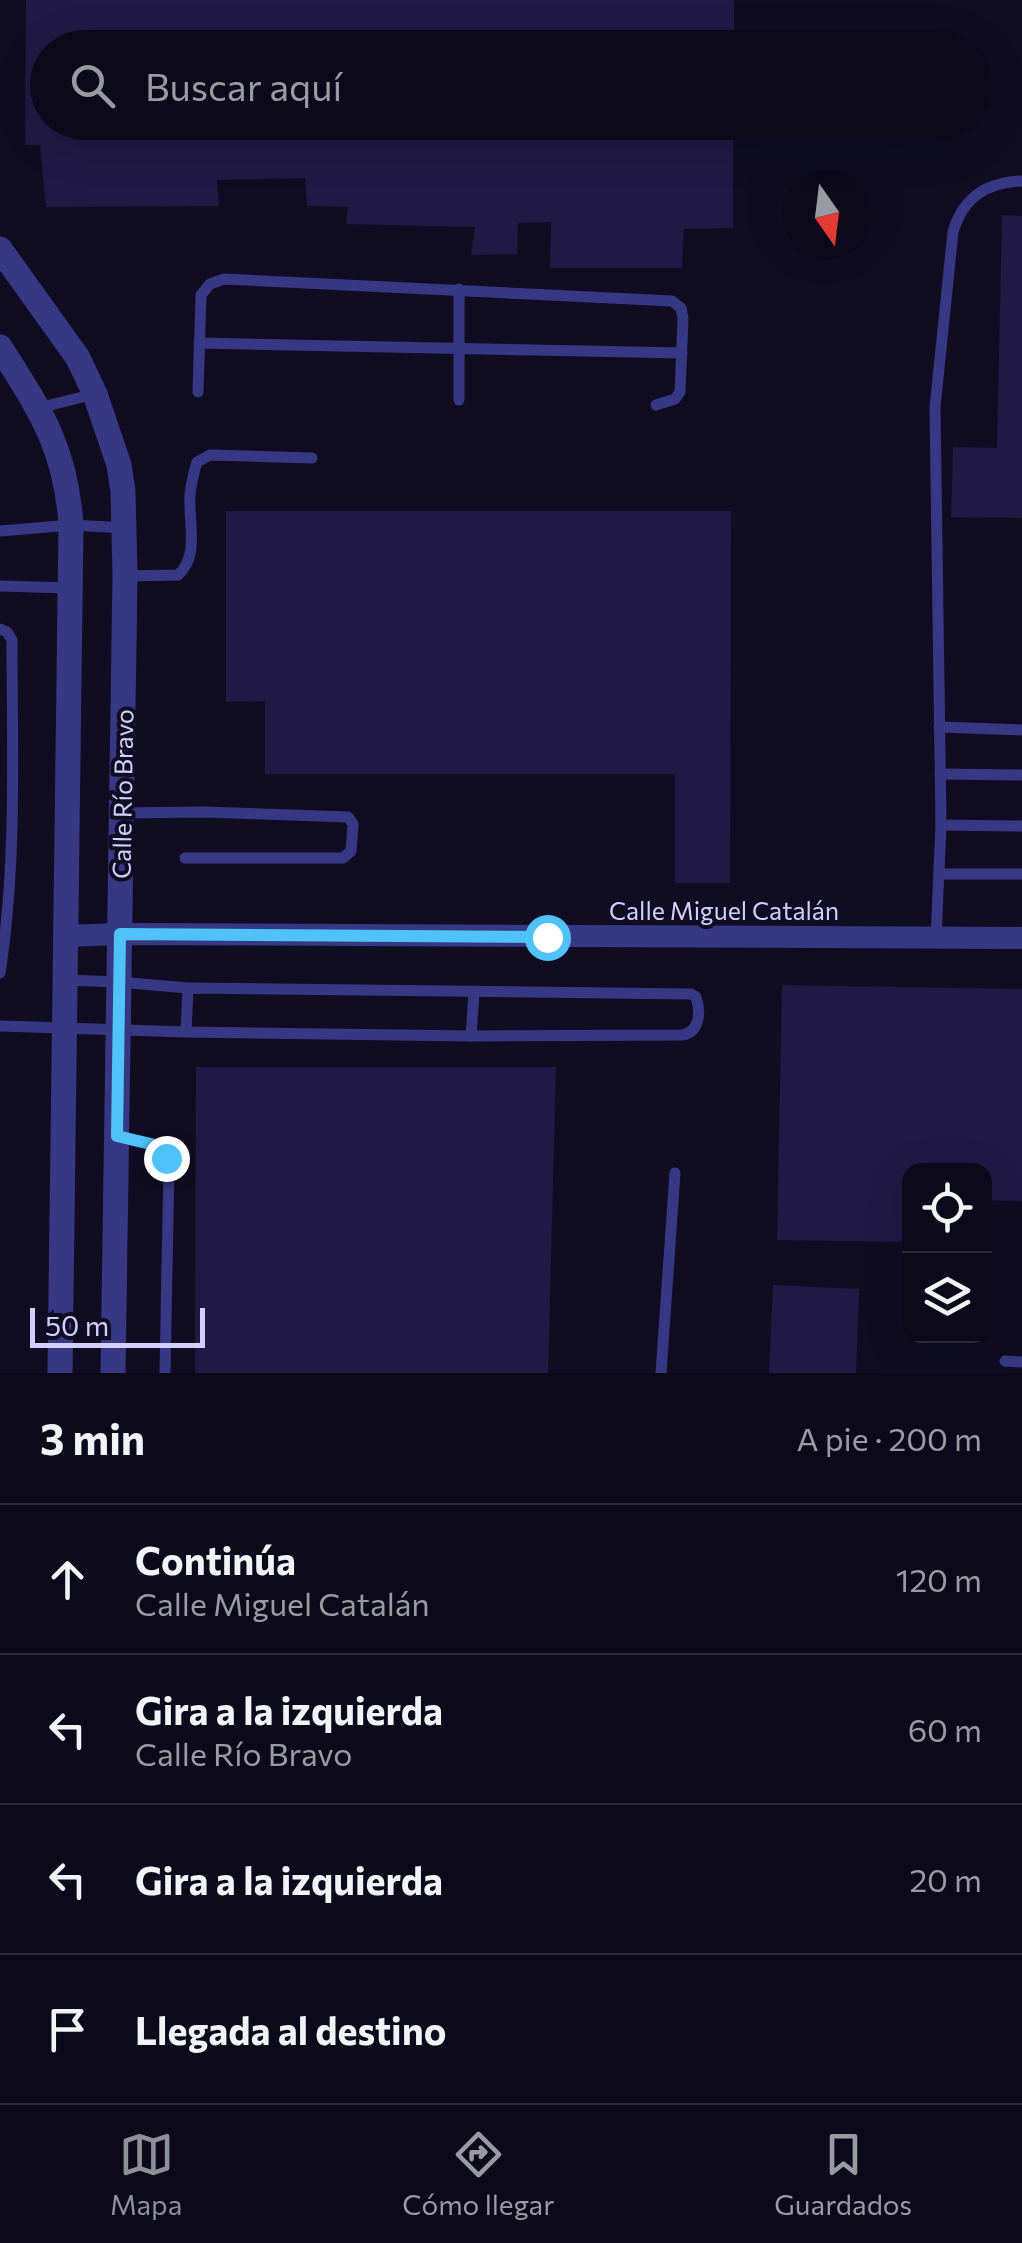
<!DOCTYPE html>
<html lang="es">
<meta charset="utf-8">
<style>
:root{--surface:#0c0a1a;--page:#1a1827;--text:#f1f3f6;--muted:#9a9aa2;--line:#2c2b39;--accent:#8c9099}
body{margin:0;font-family:Commissioner,sans-serif;background:var(--page);color:var(--text)}
.controls{position:absolute;right:30px;bottom:30px;display:grid;overflow:hidden;border-radius:20px;box-shadow:0 10px 40px #0002}
.controls button{width:90px;height:90px;display:grid;place-items:center;padding:0;border:0;border-bottom:2px solid var(--line);background:var(--surface);color:var(--text);font:50px sans-serif}
.compass{position:absolute;left:782px;top:170px;width:90px;height:90px;border-radius:50%;background:var(--surface);box-shadow:0 10px 40px #0002;rotate:166deg}
.scale{position:absolute;left:30px;bottom:25px;width:175px;box-sizing:border-box;padding-left:10px;border:5px solid #d2cfff;border-top:0;font-size:28px;line-height:35px;white-space:nowrap;color:#d2cfff;-webkit-text-stroke:8px #100d23;paint-order:stroke}
.stop{position:absolute;width:30px;height:30px;margin:-22px;border:8px solid #4fc3f7;border-radius:50%;background:#fff}
.stop.end{background:#4fc3f7;border-color:#fff;box-shadow:0 2px 10px #0008}
.list{margin:0;padding:0;list-style:none}
h2{display:flex;justify-content:space-between;align-items:center;height:130px;margin:0;padding:0 40px;font-size:42px}
h2 small{font-size:32px;font-weight:400;color:var(--muted)}
.list li{display:grid;grid-template-columns:65px 1fr auto;gap:30px;align-items:center;box-sizing:border-box;height:150px;padding:0 40px;border-top:2px solid var(--line)}
.list b{display:block;font-size:38px;white-space:nowrap}
.list p{margin:0;font-size:32px;white-space:nowrap;color:var(--muted)}
.list em{font-size:32px;font-style:normal;color:var(--muted)}
.icon{flex:none;width:55px;height:55px;fill:none;stroke:currentColor;stroke-width:2;stroke-linecap:round;stroke-linejoin:round}
.map{position:relative;flex:none;width:1022px;height:1373px;overflow:hidden}
.search{position:absolute;background:var(--surface);box-shadow:0 10px 40px #0002;left:30px;right:30px;top:30px;height:110px;display:flex;align-items:center;gap:25px;box-sizing:border-box;padding:0 35px;border-radius:55px;color:var(--muted);font-size:38px}
.sheet{height:730px;background:var(--surface)}
nav{display:flex;justify-content:space-around;align-items:center;box-sizing:border-box;height:140px;border-top:2px solid var(--line);background:var(--surface);font-size:28px;color:var(--muted)}
nav a{display:grid;justify-items:center;gap:5px}
nav .on{color:var(--accent)}
.map>svg:first-child{display:block}
</style>
<div class="map">
<svg width="1022" height="1373" viewBox="0 0 1022 1373">
<rect width="100%" height="100%" fill="#100d23"/>
<g fill="#201944">
<path d="M26,0H734V48H48V122H733V228L684,229L682,268H550L551,222L518,223L517,254L471,255L475,227L346,224L348,207L307,206L305,178L217,180L219,206L46,207L40,145H25Z"/>
<path d="M1002,215L1022,216V518L951,517L953,447L997,448Z"/>
<path d="M226,511H731L730,883H675V774H265V701L226,702Z"/>
<path d="M782,985L1022,989V1201L984,1200V1170H910V1242L777,1240Z"/>
<path d="M196,1067H556L548,1373H195Z"/>
<path d="M773,1285L859,1289L856,1373H769Z"/>
</g>
<g fill="none" stroke-linecap="round" stroke-linejoin="round">
<g stroke="#373883" stroke-width="11">
<path d="M459,289V400"/>
<path d="M199,343L682,353"/>
<path d="M198,392L201,295L210,284L224,279L672,301L681,308L683,318L680,392L675,399L656,405"/>
<path d="M38,408L95,394"/>
<path d="M0,531L71,525L125,528"/>
<path d="M125,576L178,575C200,556 188,521 190,495C191,484 194,472 197,462L210,455L312,458"/>
<path d="M0,586L69,588"/>
<path d="M0,629L7,632L12,640C12,751 17,863 0,973"/>
<path d="M939,727L1022,730"/>
<path d="M940,774L1022,775"/>
<path d="M121,813L205,812L348,817L353,824L351,851L343,858H185"/>
<path d="M941,825L1022,826"/>
<path d="M940,874H1022"/>
<path d="M936,937L941,825L935,407L953,232C963,197 987,182 1022,181"/>
<path d="M65,980L119,982L188,988"/>
<path d="M0,1026L186,1032L471,1036L682,1035C700,1032 701,1012 696,997L691,994L188,988L186,1032"/>
<path d="M471,1036L474,992"/>
<path d="M118,1137C140,1142 158,1142 169,1164L165,1373"/>
<path d="M1005,1361L1022,1362"/>
<path d="M661,1373L675,1173"/>
</g>
<path stroke="#373883" stroke-width="22" d="M65,936L120,934L1022,938"/>
<g stroke="#373883" stroke-width="25">
<path d="M0,249L78,358L95,394L119,465L123,491L125,576L113,1373"/>
<path d="M0,347C40,410 66,448 71,525L60,1373"/>
</g>
</g>
<g fill="none" stroke-linecap="round" stroke-linejoin="round">
<path stroke="#4fc3f7" stroke-width="12" d="M166,1158L155,1145L117,1136L120,934L547,937"/>
</g>
<g text-anchor="middle" dominant-baseline="central" stroke-width="8" stroke-linejoin="round" paint-order="stroke">
<g font-size="25" fill="#d2cfff" stroke="#100d23">
<text transform="translate(122 794) rotate(-89)">Calle Río Bravo</text>
<text x="724" y="910">Calle Miguel Catalán</text>
</g>
</g>
</svg>
<div class="controls">
<button><svg class="icon" aria-label="locate" viewBox="0 0 24 24"><circle cx="12" cy="12" r="6"/><path d="M12 2v4M12 18v4M2 12h4M18 12h4"/></svg></button>
<button><svg class="icon" aria-label="layers" viewBox="0 0 24 24"><path d="M12 4l9 5-9 5-9-5zM3 14l9 5 9-5"/></svg></button>
</div>
<svg class="compass" viewBox="-18 -18 36 36"><path d="M0-13l5 13h-10z" fill="#e53935"/><path d="M0 13l5-13h-10z" fill="#9a9aa2"/></svg>
<div class="scale">50 m</div>
<div class="stop" style="left:547px;top:937px"></div>
<div class="stop end" style="left:166px;top:1158px"></div>
<div class="search"><svg class="icon" aria-label="search" viewBox="0 0 24 24"><circle cx="10" cy="10" r="6"/><path d="M15 15l6 6"/></svg>Buscar aquí</div>
</div>
<section class="sheet">
<h2>3 min<small>A pie · 200 m</small></h2>
<ul class="list">
<li><svg class="icon" aria-label="ahead" viewBox="0 0 24 24"><path d="M12 20V5M6 11l6-6 6 6"/></svg><div><b>Continúa</b><p>Calle Miguel Catalán</p></div><em>120 m</em></li>
<li><svg class="icon" aria-label="left" viewBox="0 0 24 24"><path d="M17 20v-9H6M10 6l-5 5 5 5"/></svg><div><b>Gira a la izquierda</b><p>Calle Río Bravo</p></div><em>60 m</em></li>
<li><svg class="icon" aria-label="left" viewBox="0 0 24 24"><path d="M17 20v-9H6M10 6l-5 5 5 5"/></svg><div><b>Gira a la izquierda</b></div><em>20 m</em></li>
<li><svg class="icon" aria-label="arrive" viewBox="0 0 24 24"><path d="M6 21V4h12l-3 4 3 4H6"/></svg><div><b>Llegada al destino</b></div></li>
</ul>
</section>
<nav>
<a class="on"><svg class="icon" aria-label="map" viewBox="0 0 24 24"><path d="M3 6l6-2 6 2 6-2v14l-6 2-6-2-6 2zM9 4v14M15 6v14"/></svg>Mapa</a>
<a><svg class="icon" aria-label="directions" viewBox="0 0 24 24"><path d="M12 3l9 9-9 9-9-9zM9 14v-3h6M13 9l2 2-2 2"/></svg>Cómo llegar</a>
<a><svg class="icon" aria-label="saved" viewBox="0 0 24 24"><path d="M7 4h10v16l-5-4-5 4z"/></svg>Guardados</a>
</nav>
